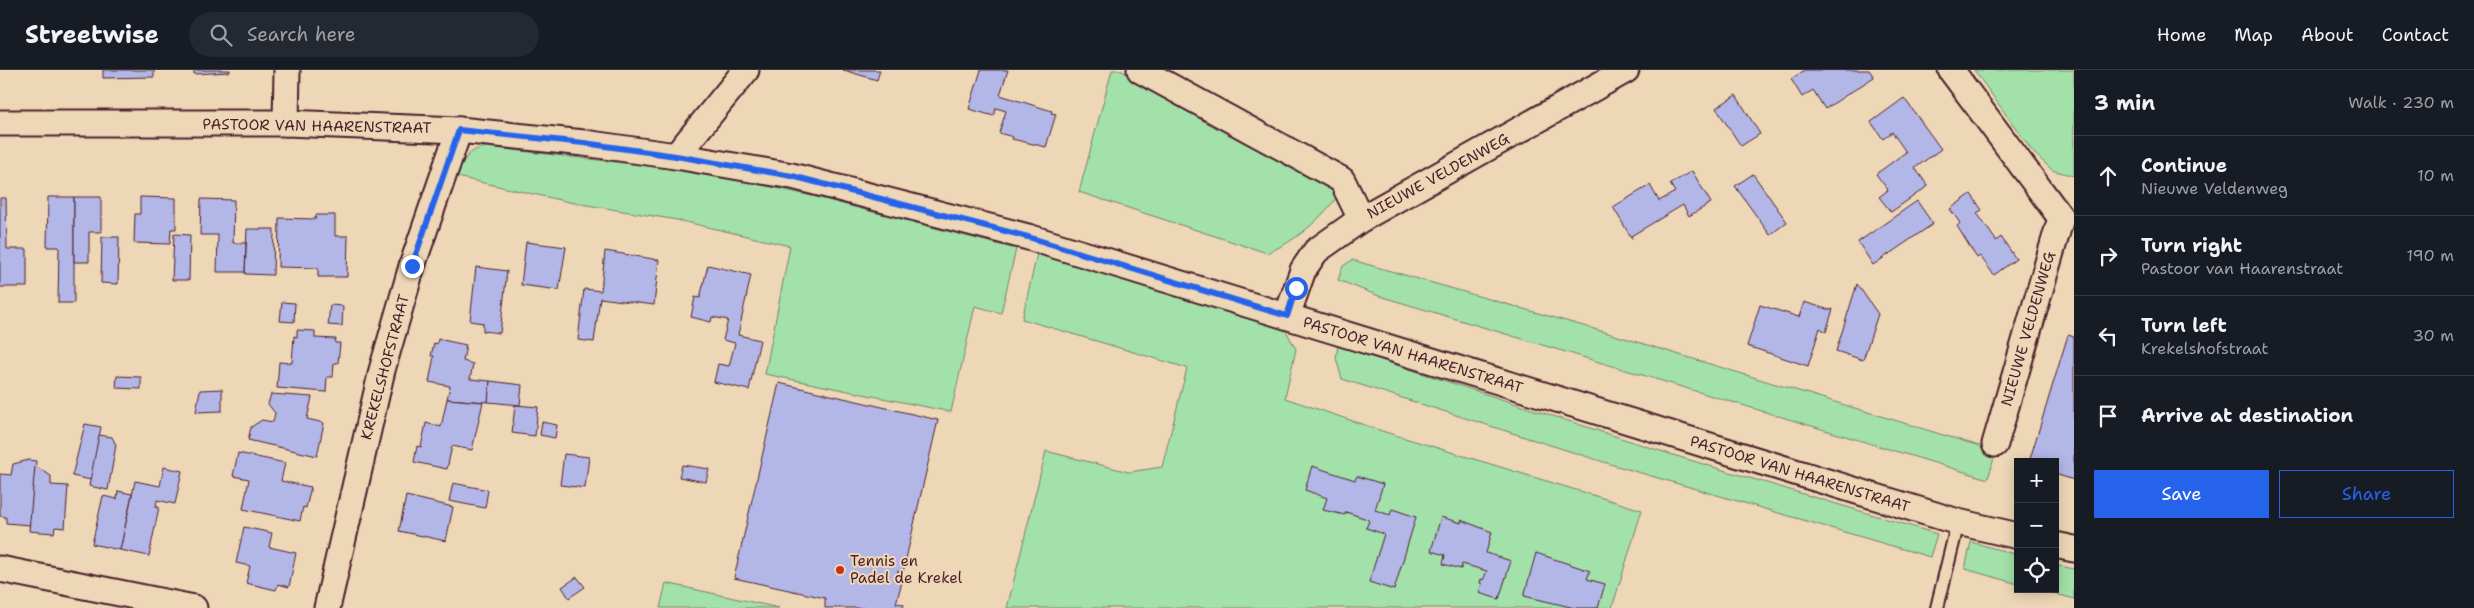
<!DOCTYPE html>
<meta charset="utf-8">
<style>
:root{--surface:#171b24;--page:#242831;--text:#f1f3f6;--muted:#9ea1a6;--line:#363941;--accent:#2563eb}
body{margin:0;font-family:"Shantell Sans",sans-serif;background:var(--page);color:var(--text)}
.controls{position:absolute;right:15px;bottom:15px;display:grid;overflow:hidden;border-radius:0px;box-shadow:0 2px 12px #0003}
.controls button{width:45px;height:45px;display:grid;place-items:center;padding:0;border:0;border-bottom:1px solid var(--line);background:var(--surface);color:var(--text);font:25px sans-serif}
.stop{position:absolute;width:15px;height:15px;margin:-11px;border:4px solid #2563eb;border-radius:50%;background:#fff}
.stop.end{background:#2563eb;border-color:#fff;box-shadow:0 1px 5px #0008}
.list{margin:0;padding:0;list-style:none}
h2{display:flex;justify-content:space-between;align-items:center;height:65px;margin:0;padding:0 20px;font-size:21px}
h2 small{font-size:16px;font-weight:400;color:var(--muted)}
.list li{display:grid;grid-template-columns:32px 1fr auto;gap:15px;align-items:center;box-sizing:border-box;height:80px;padding:0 20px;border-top:1px solid var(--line)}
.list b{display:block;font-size:19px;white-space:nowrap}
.list p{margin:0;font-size:16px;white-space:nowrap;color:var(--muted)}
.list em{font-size:16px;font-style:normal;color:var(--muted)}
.actions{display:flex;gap:10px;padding:15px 20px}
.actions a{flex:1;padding:11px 0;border:1px solid var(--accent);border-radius:0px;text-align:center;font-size:18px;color:var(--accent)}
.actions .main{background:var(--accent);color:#fff}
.icon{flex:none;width:28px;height:28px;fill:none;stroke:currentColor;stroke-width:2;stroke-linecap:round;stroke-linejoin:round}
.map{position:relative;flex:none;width:2074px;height:538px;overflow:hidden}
header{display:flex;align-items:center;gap:30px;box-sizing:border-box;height:70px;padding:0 25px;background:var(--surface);border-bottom:1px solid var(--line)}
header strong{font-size:24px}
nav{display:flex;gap:28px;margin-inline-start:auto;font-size:18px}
.search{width:350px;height:45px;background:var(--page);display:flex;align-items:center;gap:12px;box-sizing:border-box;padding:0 18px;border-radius:28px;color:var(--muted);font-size:19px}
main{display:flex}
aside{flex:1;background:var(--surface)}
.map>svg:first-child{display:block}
</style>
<header>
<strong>Streetwise</strong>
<div class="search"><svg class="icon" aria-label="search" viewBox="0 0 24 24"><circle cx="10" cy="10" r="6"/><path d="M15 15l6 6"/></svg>Search here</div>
<nav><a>Home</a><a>Map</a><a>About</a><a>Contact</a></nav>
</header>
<main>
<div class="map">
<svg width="2074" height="538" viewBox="0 0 2074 538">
<rect width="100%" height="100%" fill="#eed7b7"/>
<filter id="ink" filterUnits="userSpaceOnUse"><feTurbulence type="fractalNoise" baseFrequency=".02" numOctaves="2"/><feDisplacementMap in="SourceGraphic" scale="10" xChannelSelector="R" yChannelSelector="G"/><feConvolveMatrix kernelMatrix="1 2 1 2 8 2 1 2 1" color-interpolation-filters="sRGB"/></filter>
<g filter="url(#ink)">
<g fill="#a2e1a9" stroke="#76806a">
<path d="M1112,0H1120L1325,107L1338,126C1319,151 1296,171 1267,183L1079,122Z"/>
<path d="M1974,0H2074V106L2052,100L2033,82Z"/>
<path d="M487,77L709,103L812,126L1016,179L1001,243L975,236L951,342L765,304L790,176L677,150L569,132L457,107C464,90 467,79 487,77Z"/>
<path d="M1037,184L1127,209L1285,259L1296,279L1285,328L1385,362L1642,440L1612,538H1007L1046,381L1129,402L1162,397L1187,298L1022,249Z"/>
<path d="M1352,190L1608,263L1996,381L1988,409L1376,225L1338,210L1343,196Z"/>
<path d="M1338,276L1673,385L1937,464L1930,487L1610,394L1342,309L1336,288Z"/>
<path d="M1971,472L2018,485V514L1965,499Z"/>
<path d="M2055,495L2074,499V529L2038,519H2055Z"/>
<path d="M666,513L779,538H660Z"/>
</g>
<g fill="#b3b7e8" stroke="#4a1f2b">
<path d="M103,0H154V7L103,8Z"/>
<path d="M194,0H230V2L194,4Z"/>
<path d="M843,0H880L877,10Z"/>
<path d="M981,0H1008L1000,25L1052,41L1051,43L1056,44L1046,77L1012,69L1013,67L999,63L1006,41L996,38L994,46L969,39Z"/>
<path d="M1805,0H1869L1874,7L1825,39L1813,20L1802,27L1791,9Z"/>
<path d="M1736,25L1760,64L1741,76L1716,38Z"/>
<path d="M1904,28L1941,79L1915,98L1928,116L1891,142L1879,127L1888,120L1876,104L1906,82L1892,62L1883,69L1871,52Z"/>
<path d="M1692,101L1711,133L1689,146L1683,135L1631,166L1632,169L1613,137L1650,115L1659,131L1675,122L1670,114Z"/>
<path d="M1753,104L1787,152L1770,165L1735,116Z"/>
<path d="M1971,124L1982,140L1977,143L1995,169L1996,171L2001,167L2016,189L1994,205L1980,186L1977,188L1975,185L1957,156L1960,153L1950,139Z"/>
<path d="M48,127H74V233H58L59,177H47Z"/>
<path d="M74,127H101V162H89V192H74Z"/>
<path d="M140,127L176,128V159H171L170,174L134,173L135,144H140Z"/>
<path d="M0,128H6L7,179H27V217H0Z"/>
<path d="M201,129L234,130L233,173H246L245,202H217L218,165H200Z"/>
<path d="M1917,131L1933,154L1873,195L1858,172Z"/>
<path d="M316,145H335V166H348L347,207H318V198L278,197L279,148L315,149Z"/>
<path d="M247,159H274L273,205L245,204Z"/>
<path d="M174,164L190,165L189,210H172Z"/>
<path d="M102,167H119L118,214L101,213Z"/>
<path d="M526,172L566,177L559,220L521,215Z"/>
<path d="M605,181L659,190L654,235L600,228L594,272L578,270L584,219L601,221Z"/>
<path d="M708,195L751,205L738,265L760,270L749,320L714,312L718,294L729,296L735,273L723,270L728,250L712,247L711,252L691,247L695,227L700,228Z"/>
<path d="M476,197L507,201L500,263L483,261V253L470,251Z"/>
<path d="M1857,214L1878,244L1863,290L1836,281Z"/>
<path d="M282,232L295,233L294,252L280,251Z"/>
<path d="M1804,232L1830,240L1833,239L1826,262L1820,258L1808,296L1747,276L1760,235L1799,247Z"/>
<path d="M330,235L343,236L342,256L328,255Z"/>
<path d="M297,260L315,261V268L336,269L335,273H340L338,293H334L333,307H327L326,322L277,318L279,292L292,293L294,266L297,267Z"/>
<path d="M2068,265L2074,267V410L2055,404V392H2029Z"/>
<path d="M438,269L466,275L463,291L473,294L470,309L490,311L488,332L447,329L450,316L429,312L434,286H431L434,273L437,274Z"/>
<path d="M117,306L141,307V319L116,318Z"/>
<path d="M490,311L522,315L520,335L488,332Z"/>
<path d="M779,313L938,350L903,502L898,501L895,511L902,512L896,533L904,534L903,538H825V528L734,508Z"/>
<path d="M222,319V341L196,342L200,320Z"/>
<path d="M271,324L312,327L307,349L324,353L317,386L248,370L251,357L262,350L273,352L275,343L268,334Z"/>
<path d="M447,329L483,332L472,380L452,376L447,399L414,392L417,376L421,377L426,353L441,357Z"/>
<path d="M515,335L538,337L535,366L512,363Z"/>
<path d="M542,352L557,355L555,368L540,365Z"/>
<path d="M85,354L101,357L91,410L72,406Z"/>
<path d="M99,365L112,367L116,375L108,420L89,416Z"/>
<path d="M238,383L285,393L281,411L311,417L306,438L303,437L300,451L243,439L249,409L233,406Z"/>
<path d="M564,384L589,387L585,418L560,415Z"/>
<path d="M29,390L36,391L30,455L6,453V447L0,446V404L11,405L13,394Z"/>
<path d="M682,395L709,399L706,412L679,407Z"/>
<path d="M35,396L51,406V415L68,416L65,458L55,457L54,463L29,461Z"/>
<path d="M1312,396L1355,410L1357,406L1383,414L1375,440L1390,445L1392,439L1416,447L1394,520L1369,512L1384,464L1366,458L1369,451L1367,449L1346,442L1345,445L1323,440L1327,428L1305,420Z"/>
<path d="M164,397L182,401L175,434L157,430L156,437H159L149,486L120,480L135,411L160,416Z"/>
<path d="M453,413L488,420L485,438L449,431Z"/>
<path d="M118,421L132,424L120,480L92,474L103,426L117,429Z"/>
<path d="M406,426L453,437L446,471L399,461Z"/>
<path d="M1441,447L1461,453V450L1492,462L1486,483L1511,491L1499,529L1479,523L1482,514L1480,513L1481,509L1483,510L1487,501L1462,494L1461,499L1443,494L1445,485L1431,481Z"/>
<path d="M244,457L272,463L269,477L296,483L289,517L278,514L276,520L246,513L250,496L236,493Z"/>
<path d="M1536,483L1590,501L1587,509L1605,514L1598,538H1575L1524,526Z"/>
<path d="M577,507L585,517L569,528L562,517Z"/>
</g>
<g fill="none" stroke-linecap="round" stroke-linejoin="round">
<g stroke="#4a1f2b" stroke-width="16">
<path id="service" d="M1937,538L1958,452"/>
</g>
<g stroke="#4a1f2b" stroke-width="29">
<g id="minor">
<path d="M1140,0L1342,110L1361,149"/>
<path d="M1951,0L2061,148L1995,374"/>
<path d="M0,53H286L459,60L584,73L676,86L792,106L1028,167L1958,452L2018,466"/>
<path d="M286,53L287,0"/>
<path d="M676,86L746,0"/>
<path d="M1287,246L1303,200L1316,181L1361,149L1626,0"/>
<path d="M2055,475L2074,479"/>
<path d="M0,499L194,538"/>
<path d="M327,538L382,300L412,196L459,60"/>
</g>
</g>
<use href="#service" stroke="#eed7b7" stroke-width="12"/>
<use href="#minor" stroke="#eed7b7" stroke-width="25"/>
</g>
</g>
<g fill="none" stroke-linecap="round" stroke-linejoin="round" filter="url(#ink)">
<path stroke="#2563eb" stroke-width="6" d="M412,196L459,60L584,73L676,86L792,106L1028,167L1287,246L1296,218"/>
</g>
<circle fill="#c8321e" stroke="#eed7b7" stroke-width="2" cx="840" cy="500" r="5"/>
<g text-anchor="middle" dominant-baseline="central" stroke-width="4" stroke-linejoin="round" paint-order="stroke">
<g font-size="15" fill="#4a1f2b" stroke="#eed7b7">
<text transform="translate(317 56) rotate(1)">PASTOOR VAN HAARENSTRAAT</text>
<text transform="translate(1438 106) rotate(-29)">NIEUWE VELDENWEG</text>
<text transform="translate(2028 259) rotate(-74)">NIEUWE VELDENWEG</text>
<text transform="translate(1413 285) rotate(17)">PASTOOR VAN HAARENSTRAAT</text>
<text transform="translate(385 297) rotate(-75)">KREKELSHOFSTRAAT</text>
<text transform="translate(1800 404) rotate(17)">PASTOOR VAN HAARENSTRAAT</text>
</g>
<g font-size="15" fill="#4a1f2b" stroke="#eed7b7" text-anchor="start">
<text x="850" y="491">Tennis en<tspan x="850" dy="17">Padel de Krekel</tspan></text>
</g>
</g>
</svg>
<div class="controls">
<button>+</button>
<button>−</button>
<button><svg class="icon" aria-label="locate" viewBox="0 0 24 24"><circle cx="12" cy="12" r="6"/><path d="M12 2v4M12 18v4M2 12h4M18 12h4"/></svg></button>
</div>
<div class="stop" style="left:1296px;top:218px"></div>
<div class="stop end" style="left:412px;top:196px"></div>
</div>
<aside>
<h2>3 min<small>Walk · 230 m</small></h2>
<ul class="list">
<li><svg class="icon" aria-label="ahead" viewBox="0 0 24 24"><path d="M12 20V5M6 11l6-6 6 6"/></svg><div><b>Continue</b><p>Nieuwe Veldenweg</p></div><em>10 m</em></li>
<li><svg class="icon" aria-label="right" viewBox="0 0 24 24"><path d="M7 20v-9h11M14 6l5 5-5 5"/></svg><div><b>Turn right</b><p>Pastoor van Haarenstraat</p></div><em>190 m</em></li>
<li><svg class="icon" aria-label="left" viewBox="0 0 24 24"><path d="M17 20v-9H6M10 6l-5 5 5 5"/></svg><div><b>Turn left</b><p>Krekelshofstraat</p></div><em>30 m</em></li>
<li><svg class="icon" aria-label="arrive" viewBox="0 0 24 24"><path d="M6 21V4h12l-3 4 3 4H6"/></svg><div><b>Arrive at destination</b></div></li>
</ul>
<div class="actions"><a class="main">Save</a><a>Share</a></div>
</aside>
</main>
